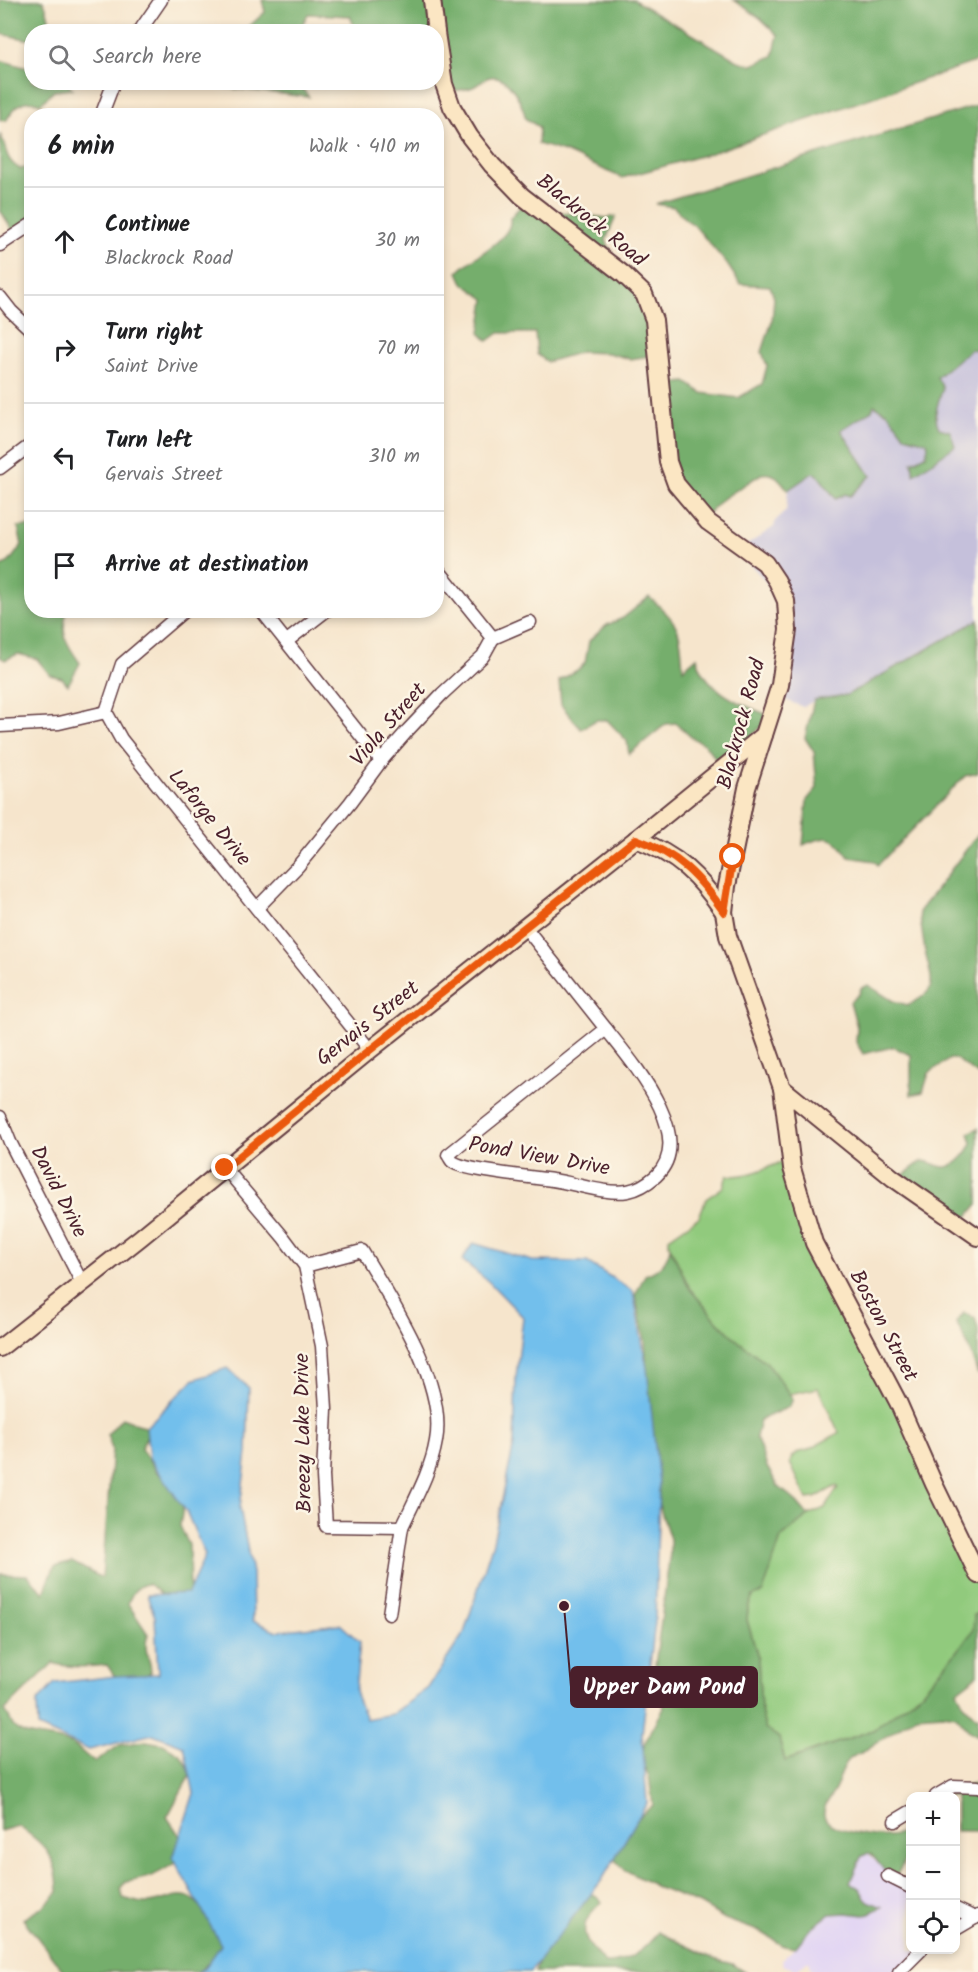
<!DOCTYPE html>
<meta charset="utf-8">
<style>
:root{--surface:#fff;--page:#f2f2f2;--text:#202124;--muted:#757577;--line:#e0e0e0}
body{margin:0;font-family:Kalam,sans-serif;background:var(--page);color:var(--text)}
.controls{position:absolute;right:18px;bottom:18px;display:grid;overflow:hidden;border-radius:12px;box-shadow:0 3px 9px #0003}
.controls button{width:54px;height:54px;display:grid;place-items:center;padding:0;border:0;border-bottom:2px solid var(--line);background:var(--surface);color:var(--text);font:30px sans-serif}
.stop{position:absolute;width:18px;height:18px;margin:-14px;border:4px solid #ea580c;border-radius:50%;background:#fff}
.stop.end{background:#ea580c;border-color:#fff;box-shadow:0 2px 6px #0008}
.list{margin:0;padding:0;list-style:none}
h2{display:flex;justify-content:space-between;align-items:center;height:78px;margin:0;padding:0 24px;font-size:26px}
h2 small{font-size:20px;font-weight:400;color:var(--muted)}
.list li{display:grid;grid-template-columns:39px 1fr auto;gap:18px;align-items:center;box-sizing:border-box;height:108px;padding:0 24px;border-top:2px solid var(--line)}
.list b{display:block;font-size:22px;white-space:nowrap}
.list p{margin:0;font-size:20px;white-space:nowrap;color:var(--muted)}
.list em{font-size:20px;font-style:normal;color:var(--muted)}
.icon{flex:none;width:33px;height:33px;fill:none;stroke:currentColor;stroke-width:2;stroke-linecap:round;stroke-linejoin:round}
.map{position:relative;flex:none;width:978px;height:1972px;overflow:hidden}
.search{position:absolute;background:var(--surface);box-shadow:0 3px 9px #0003;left:24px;top:24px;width:420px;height:66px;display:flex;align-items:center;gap:15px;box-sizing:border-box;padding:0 21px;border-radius:24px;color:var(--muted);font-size:22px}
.panel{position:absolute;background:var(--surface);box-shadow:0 3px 9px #0003;left:24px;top:108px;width:420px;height:510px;border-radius:24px}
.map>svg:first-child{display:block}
</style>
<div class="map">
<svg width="978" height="1972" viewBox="0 0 978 1972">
<rect width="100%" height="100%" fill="#fcf5e5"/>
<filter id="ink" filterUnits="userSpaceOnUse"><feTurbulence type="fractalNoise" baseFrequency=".0167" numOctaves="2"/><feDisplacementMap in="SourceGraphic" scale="12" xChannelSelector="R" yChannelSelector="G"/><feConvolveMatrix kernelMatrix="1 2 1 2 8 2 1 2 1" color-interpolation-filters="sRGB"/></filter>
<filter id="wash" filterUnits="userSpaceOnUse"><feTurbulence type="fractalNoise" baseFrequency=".008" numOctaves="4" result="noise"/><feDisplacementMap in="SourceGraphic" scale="24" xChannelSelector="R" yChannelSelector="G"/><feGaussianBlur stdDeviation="1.35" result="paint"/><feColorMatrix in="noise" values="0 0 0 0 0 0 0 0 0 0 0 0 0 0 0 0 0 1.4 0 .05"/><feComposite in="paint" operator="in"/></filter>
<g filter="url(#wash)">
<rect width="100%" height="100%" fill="#f6e5cc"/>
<path fill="#e1d4f4" d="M868,1853L888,1875L910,1885V1950H920L897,1972H813L810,1968L808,1960L797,1970L783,1965L782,1959L795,1948L810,1929L830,1914L846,1913L865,1915L881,1907L866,1900L860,1889L850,1882L861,1857Z"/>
<path fill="#c5c0db" d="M971,348L978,351V620L847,695L817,699L803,707L778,697L781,680L780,613L770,586L738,551L774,527L776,520L786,511L788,490L812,473L817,474L836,499L871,476L841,430L872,410L874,405L888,413L905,435L927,441L928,446L926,455L955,446L936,423L937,407L943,388L937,376Z"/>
<path fill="#91ca7d" stroke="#6e7454" stroke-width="1.5" d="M789,1159L813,1241L978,1574V1613L974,1615V1631L937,1675L920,1694L873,1730L785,1761L779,1738L765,1728L761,1711L758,1658L747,1620L748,1607L781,1538L808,1515L825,1508L838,1487L836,1486L815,1498L807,1499L790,1463L792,1456L799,1452L806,1451L839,1433L818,1388L789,1394L767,1363L738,1341L718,1322L690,1289L669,1244V1238L699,1217L706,1199L723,1187L727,1176C749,1177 769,1167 789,1159Z"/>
<g fill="#74ae6c" stroke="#5f664c" stroke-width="1.5">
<path d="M0,0H43C49,11 48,21 53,31L32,32L31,40L0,34Z"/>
<path d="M262,0H634L738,61L752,65L773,56L778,35L760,18L734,0H978V61L711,153L622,178L565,152L538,144L539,127L526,119C522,103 508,70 487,78C482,80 479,84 475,86C468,90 458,90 451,91L436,32L356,31L350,16L308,14L299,31L243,32L265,12Z"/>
<path d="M0,60L31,69L32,82L66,83L73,89L54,91L40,104C24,96 14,107 6,121L0,120Z"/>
<path d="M222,83H298L309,97L220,87Z"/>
<path d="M978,105V351L971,349L937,377L943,388C939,400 932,415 939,428L950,431L955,446L914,474L912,462L926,455L928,446L927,442L905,436L888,413L874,405L872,410L841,430L871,476L850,496L845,494L836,499L817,474L813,473L788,490C780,480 775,471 761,474L721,500L703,518L676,484L662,385L686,382L702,393L738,398L762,384L767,366L762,352L772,321L774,298L770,286L740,284L727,264L694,225L685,219L674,207L655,204Z"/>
<path d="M0,134C8,149 3,158 20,169L31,167V222L15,234L0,210Z"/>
<path d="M526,200L542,210L607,218L616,216L606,240L618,269L644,298L657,355L630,359L608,353L581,352L547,362L537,354L535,333H499L488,341L480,333L485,299L463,283L458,272C471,257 514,239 510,218Z"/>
<path d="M31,526L32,610L67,611C60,635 66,643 80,663L68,685L62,678L50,675L37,659L18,654L5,660L0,657V567L9,562L22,545L18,527Z"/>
<path d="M649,597C681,624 680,629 683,669L697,657C704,690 740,704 768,715L767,721L722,766L704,744L692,738L676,723L666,724L629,754L627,741L607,720H596L581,729L561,705L559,681L579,669L585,663L589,641L607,625L623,618Z"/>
<path d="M978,620V773L965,776L878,865L874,861L849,857C834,835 828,834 803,845L807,800L817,788L814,752L805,738L814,700L847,695Z"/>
<path d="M978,834V1075L956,1059H950L929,1073L923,1092L911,1095V1055L893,1047L863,1054L856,1042L857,1027L850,1002L859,994L861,988L868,985L893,1001L908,1005C935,992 934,986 927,960C923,945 922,928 919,912Z"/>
<path d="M978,1128V1204L960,1226L898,1179L922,1161C931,1161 937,1167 944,1167C956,1168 968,1152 972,1143L969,1133Z"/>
<path d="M670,1247L690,1289L718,1322L738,1341L767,1363L793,1399L789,1407L760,1420L756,1437L767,1467L778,1486L797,1502L808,1515L781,1538L763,1593L753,1596L748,1607L747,1620L758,1658L761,1711L765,1728L779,1738L785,1761L873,1730L920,1694L937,1675L973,1631L974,1615L978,1613V1675L957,1691L964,1705L976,1717L978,1716V1736L969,1731L956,1716L943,1714L916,1716L861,1753C843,1759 843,1770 837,1785C834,1795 823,1803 824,1815C826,1831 873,1837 887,1836C895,1836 903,1833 910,1832V1850L896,1877L888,1875L871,1854L868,1853L861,1857L850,1882L860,1889L866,1900L882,1907L865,1915L846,1913L830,1914L810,1929L795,1948L784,1946L761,1932L725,1919L700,1904L661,1889L625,1870L610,1855L621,1833L653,1805L649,1776L642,1763L644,1744L664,1708L654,1673L670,1553V1539L657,1499L653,1475L645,1341L635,1295L645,1275C658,1271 668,1261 670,1247Z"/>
<path d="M964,1313L975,1318L978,1330V1375L968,1346L956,1322Z"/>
<path d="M122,1418L150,1429L141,1449L157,1472L185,1496L180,1526L189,1545L190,1598L174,1603L148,1584C136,1585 131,1594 128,1604L148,1634C142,1654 151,1655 151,1672L136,1683L116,1678L107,1665C91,1667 68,1668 53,1663L5,1710C8,1715 11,1723 14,1727C27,1740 57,1735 73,1745C81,1749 86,1757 95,1762L120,1745L146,1741L163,1744L180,1754L192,1773C182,1787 176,1802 167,1817L184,1842L179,1860C159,1874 149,1879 125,1882L121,1888L123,1898C133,1901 144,1905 155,1902C170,1899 181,1890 195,1901C204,1907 220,1937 227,1947L198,1972H138L136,1970L129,1972H64L23,1919L43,1907L58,1892C58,1857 46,1845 18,1826L0,1831V1574L28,1575L44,1593L54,1567L72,1562L102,1578L112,1449L107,1435Z"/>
<path d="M978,1783V1831H956V1796H947L963,1786Z"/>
<path d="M588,1890L602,1902C574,1926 583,1940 605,1963C627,1964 646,1949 658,1932L714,1959L732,1964L745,1972H535L546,1938Z"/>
</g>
<path fill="#72bfec" stroke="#5e6f8c" stroke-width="1.5" d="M473,1243L532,1261L587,1262L633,1291L647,1368L659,1484L655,1622L642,1734L647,1803L602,1880L530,1972H196L205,1968L221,1945L173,1858L194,1793L184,1746L153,1734L89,1750L38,1727L37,1702L55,1683L116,1676L158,1674L155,1617L147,1595L188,1593L205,1555L186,1511L149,1458L146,1427L193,1380L227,1368L249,1388L247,1453L240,1508L252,1573L253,1621L277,1631L340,1624L360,1642L355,1692L366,1719L392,1714L428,1688L464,1633L493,1542L514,1444L516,1377L523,1317L489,1282L462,1260Z"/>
</g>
<g filter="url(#ink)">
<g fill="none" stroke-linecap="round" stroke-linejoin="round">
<g stroke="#643d43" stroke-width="15">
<g id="street">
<path d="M139,32L161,0"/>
<path d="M101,116L114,82"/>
<path d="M0,245L32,224"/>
<path d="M0,297L11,311L32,331"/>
<path d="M0,468L32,444"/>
<path d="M436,567L493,638"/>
<path d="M185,610L122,664L106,712L121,739L370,1050"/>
<path d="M261,610L381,761"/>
<path d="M493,638L530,622"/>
<path d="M287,641L327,610"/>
<path d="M0,726L59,723L106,712"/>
<path d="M257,908L298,866L350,803L381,761L408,730L442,694L483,656L493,638"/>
<path d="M525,927L606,1029"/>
<path d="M606,1029C631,1061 698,1136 656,1176C648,1183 639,1189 628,1191C606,1195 575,1183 552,1180C534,1177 465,1171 453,1162C451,1161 450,1157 448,1155Z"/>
<path d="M0,1117L10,1142L82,1283"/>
<path d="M225,1168L284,1238L305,1266L322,1346L326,1409L323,1476L326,1526L402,1527C415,1499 431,1471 436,1441C447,1383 391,1300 362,1251L305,1266"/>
<path d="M389,1614L402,1527"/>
<path d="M936,1796L953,1786L978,1787"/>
<path d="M895,1821L910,1812"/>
<path d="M888,1876L910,1887"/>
<path d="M956,1909L975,1918"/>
<path d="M956,1929L978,1916"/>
<path d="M899,1972L921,1950"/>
</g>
</g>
<g stroke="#643d43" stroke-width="20">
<g id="secondary">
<path d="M432,0L436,32"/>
<path d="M436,33L444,84L452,107L470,137L492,165L522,196L623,274L644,294L654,320L668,462L676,484L708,522L765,563L777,581L786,601L788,630L780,685L747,788L727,886L724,912L728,936L782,1088L893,1178L978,1237"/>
<path d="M636,839C678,855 699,876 724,912"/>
<path d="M782,1088L792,1168L814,1243L898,1402L934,1484L978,1575"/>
<path d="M0,1348L140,1238L370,1050L636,839L764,735"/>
</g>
</g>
<use href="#street" stroke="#fff" stroke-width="12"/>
<use href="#secondary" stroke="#fbe6c3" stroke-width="16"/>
</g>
</g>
<g fill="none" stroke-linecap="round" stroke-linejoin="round" filter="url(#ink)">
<path stroke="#ea580c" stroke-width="8" d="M225,1168L370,1050L636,839C678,854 699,876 724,912L733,857"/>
</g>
<g text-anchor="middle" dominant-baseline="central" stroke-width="5" stroke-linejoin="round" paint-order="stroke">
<g font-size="21" fill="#4a1f2b" stroke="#fcf5e5">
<text transform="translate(591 221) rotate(39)">Blackrock Road</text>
<text transform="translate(742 724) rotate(-75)">Blackrock Road</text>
<text transform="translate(389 725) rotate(-49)">Viola Street</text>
<text transform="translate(209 818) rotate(51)">Laforge Drive</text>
<text transform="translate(368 1024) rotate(-38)">Gervais Street</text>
<text transform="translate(539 1157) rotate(10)">Pond View Drive</text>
<text transform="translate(58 1192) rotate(63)">David Drive</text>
<text transform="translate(883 1326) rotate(62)">Boston Street</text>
<text transform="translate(304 1433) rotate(-91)">Breezy Lake Drive</text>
</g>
</g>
<path fill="none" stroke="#4a1f2b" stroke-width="2" d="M564 1606L571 1687"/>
<circle fill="#4a1f2b" stroke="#fcf5e5" stroke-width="2" cx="564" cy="1606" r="6"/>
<rect fill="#4a1f2b" stroke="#4a1f2b" stroke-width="2" x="571" y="1667" width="186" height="40" rx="6"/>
<g font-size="22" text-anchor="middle" font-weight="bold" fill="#fff">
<text x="664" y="1694">Upper Dam Pond</text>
</g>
</svg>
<div class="controls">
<button>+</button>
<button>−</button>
<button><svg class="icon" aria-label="locate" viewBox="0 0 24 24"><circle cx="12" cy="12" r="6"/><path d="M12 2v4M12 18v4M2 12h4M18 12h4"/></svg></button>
</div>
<div class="stop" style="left:733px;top:857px"></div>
<div class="stop end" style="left:225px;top:1168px"></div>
<div class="search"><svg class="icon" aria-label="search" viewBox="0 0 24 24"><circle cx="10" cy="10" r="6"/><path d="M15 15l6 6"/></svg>Search here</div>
<section class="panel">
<h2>6 min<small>Walk · 410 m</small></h2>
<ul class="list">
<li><svg class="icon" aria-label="ahead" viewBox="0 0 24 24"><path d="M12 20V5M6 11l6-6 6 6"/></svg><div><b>Continue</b><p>Blackrock Road</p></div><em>30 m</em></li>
<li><svg class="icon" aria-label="right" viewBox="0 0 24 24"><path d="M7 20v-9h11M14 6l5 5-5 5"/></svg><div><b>Turn right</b><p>Saint Drive</p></div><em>70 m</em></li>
<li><svg class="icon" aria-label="left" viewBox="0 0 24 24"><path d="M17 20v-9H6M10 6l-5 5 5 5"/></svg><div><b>Turn left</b><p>Gervais Street</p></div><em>310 m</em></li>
<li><svg class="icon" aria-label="arrive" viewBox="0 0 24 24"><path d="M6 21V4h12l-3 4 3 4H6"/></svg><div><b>Arrive at destination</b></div></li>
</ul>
</section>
</div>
